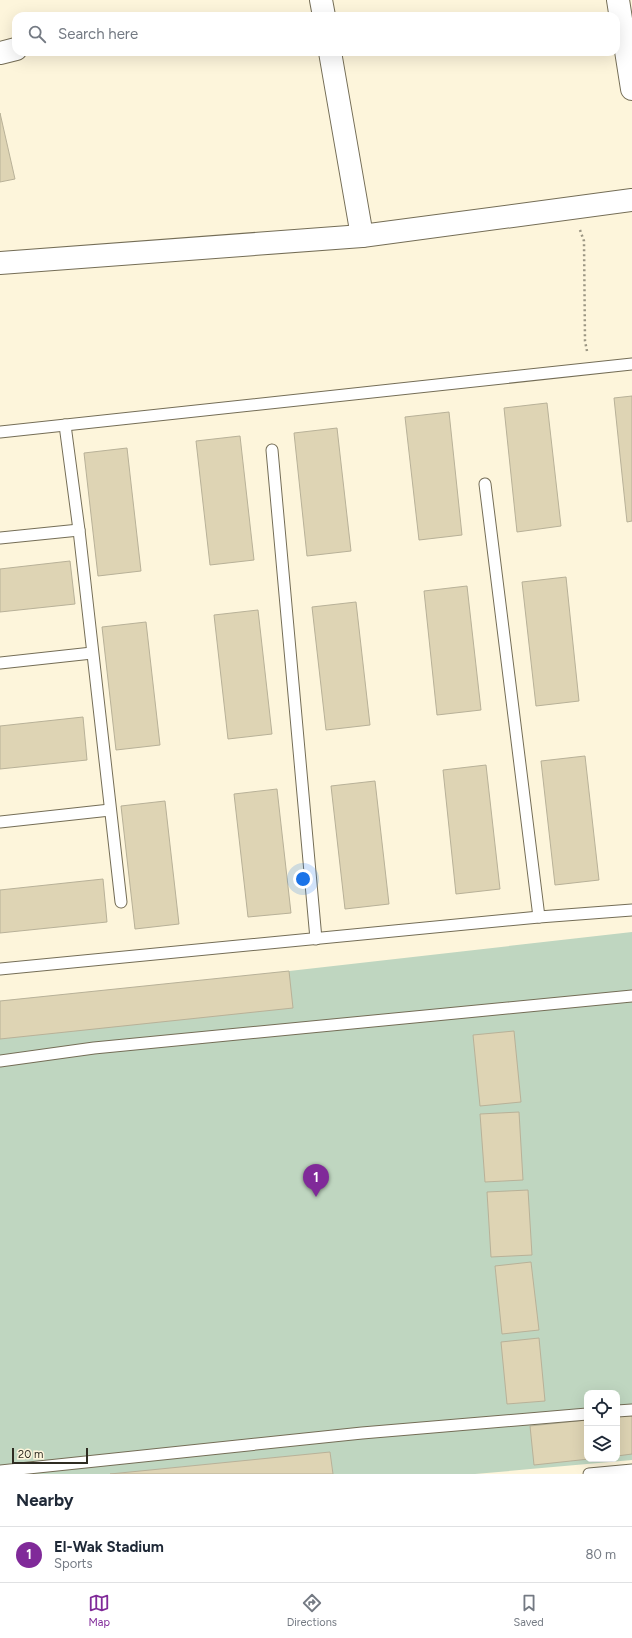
<!DOCTYPE html>
<style>
:root{--surface:#fff;--page:#f6f6f7;--text:#1f2937;--muted:#747a83;--line:#e0e1e3;--accent:#802a99}
body{margin:0;font-family:Figtree,sans-serif;background:var(--page);color:var(--text)}
.controls{position:absolute;right:12px;bottom:12px;display:grid;overflow:hidden;border-radius:8px;box-shadow:0 4px 16px #0002}
.controls button{width:36px;height:36px;display:grid;place-items:center;padding:0;border:0;border-bottom:1px solid var(--line);background:var(--surface);color:var(--text);font:20px sans-serif}
.scale{position:absolute;left:12px;bottom:10px;width:76px;box-sizing:border-box;padding-left:4px;border:2px solid #2f2c22;border-top:0;font-size:11px;line-height:14px;white-space:nowrap;color:#2f2c22;-webkit-text-stroke:3px #fdf5db;paint-order:stroke}
.you{position:absolute;left:303px;top:879px;width:14px;height:14px;margin:-10px;border:3px solid #fff;border-radius:50%;background:#1a73e8;box-shadow:0 0 0 6px #1a73e833}
.badge{display:grid;place-items:center;width:26px;height:26px;border-radius:50%;background:var(--accent);color:#fff;font-size:13px;font-weight:700}
.pin{position:absolute;translate:-50% -33px;filter:drop-shadow(0 1px 2px #0008)}
.pin::after{content:'';position:absolute;top:21px;width:14px;height:12px;background:inherit;clip-path:polygon(0 0,100% 0,50% 100%)}
.list{margin:0;padding:0;list-style:none}
h2{display:flex;justify-content:space-between;align-items:center;height:52px;margin:0;padding:0 16px;font-size:17px}
h2 small{font-size:13px;font-weight:400;color:var(--muted)}
.list li{display:grid;grid-template-columns:26px 1fr auto;gap:12px;align-items:center;box-sizing:border-box;height:56px;padding:0 16px;border-top:1px solid var(--line)}
.list b{display:block;font-size:15px;white-space:nowrap}
.list p{margin:0;font-size:13px;white-space:nowrap;color:var(--muted)}
.list em{font-size:13px;font-style:normal;color:var(--muted)}
.icon{flex:none;width:22px;height:22px;fill:none;stroke:currentColor;stroke-width:2;stroke-linecap:round;stroke-linejoin:round}
.map{position:relative;flex:none;width:632px;height:1474px;overflow:hidden}
.search{position:absolute;background:var(--surface);box-shadow:0 4px 16px #0002;left:12px;right:12px;top:12px;height:44px;display:flex;align-items:center;gap:10px;box-sizing:border-box;padding:0 14px;border-radius:12px;color:var(--muted);font-size:15px}
.sheet{height:108px;background:var(--surface)}
nav{display:flex;justify-content:space-around;align-items:center;box-sizing:border-box;height:56px;border-top:1px solid var(--line);background:var(--surface);font-size:11px;color:var(--muted)}
nav a{display:grid;justify-items:center;gap:2px}
nav .on{color:var(--accent)}
.map>svg:first-child{display:block}
</style>
<div class="map">
<svg width="632" height="1474" viewBox="0 0 632 1474">
<rect width="100%" height="100%" fill="#fdf5db"/>
<path fill="#bfd6c0" fill-rule="evenodd" d="M632,932V1460L475,1474H0V1001L210,980ZM587,1393H617V1459H587Z"/>
<g fill="#ded4b4" stroke="#b8b198">
<path d="M0,113L15,179L0,182Z"/>
<path d="M632,396V521L627,522L614,398Z"/>
<path d="M547,403L561,526L517,532L504,408Z"/>
<path d="M449,412L462,535L419,540L405,417Z"/>
<path d="M337,428L351,551L307,556L294,433Z"/>
<path d="M240,436L254,560L210,565L196,441Z"/>
<path d="M127,448L141,571L98,576L84,453Z"/>
<path d="M70,561L75,604L0,612V569Z"/>
<path d="M566,577L579,701L536,706L522,582Z"/>
<path d="M467,586L481,710L437,715L424,591Z"/>
<path d="M356,602L370,725L326,730L312,607Z"/>
<path d="M258,610L272,734L228,739L214,615Z"/>
<path d="M146,622L160,745L116,750L102,627Z"/>
<path d="M83,717L87,760L0,769V726Z"/>
<path d="M585,756L599,880L555,885L541,761Z"/>
<path d="M486,765L500,889L456,894L443,770Z"/>
<path d="M375,781L389,904L345,909L331,786Z"/>
<path d="M277,789L291,913L248,917L234,794Z"/>
<path d="M165,801L179,924L135,929L121,806Z"/>
<path d="M103,879L107,922L0,933V890Z"/>
<path d="M289,971L293,1008L0,1039V1001Z"/>
<path d="M514,1031L521,1102L480,1106L473,1035Z"/>
<path d="M519,1112L523,1180L485,1182L480,1114Z"/>
<path d="M528,1190L532,1255L491,1257L487,1192Z"/>
<path d="M531,1262L539,1330L502,1334L495,1266Z"/>
<path d="M539,1338L545,1401L507,1404L501,1342Z"/>
<path d="M632,1415V1454L617,1456V1417Z"/>
<path d="M587,1420V1459H589L534,1465L530,1426Z"/>
<path d="M330,1452L333,1474H110Z"/>
</g>
<g fill="none" stroke-linecap="round" stroke-linejoin="round">
<g stroke="#746d56" stroke-width="13">
<g id="lane">
<path d="M65,425L79,530L121,902"/>
<path d="M0,432L632,364"/>
<path d="M272,450L316,939"/>
<path d="M485,484L539,917"/>
<path d="M0,538L79,530"/>
<path d="M0,663L92,653"/>
<path d="M0,822L110,810"/>
<path d="M0,969L539,917L632,910"/>
<path d="M0,1061L94,1048L632,996"/>
<path d="M617,1411L632,1410"/>
<path d="M0,1471L362,1433L587,1414"/>
<path d="M589,1474L632,1470"/>
</g>
</g>
<g stroke="#746d56" stroke-width="24">
<g id="street">
<path d="M321,0L324,16"/>
<path d="M618,0L632,89"/>
<path d="M330,52L362,236"/>
<path d="M0,53L16,49"/>
<path d="M0,263L362,236L632,200"/>
</g>
</g>
<path stroke="#9a9582" stroke-width="2.5" stroke-dasharray="2 3" stroke-linecap="butt" d="M580,230L584,241L585,341L587,351"/>
<use href="#lane" stroke="#fff" stroke-width="11"/>
<use href="#street" stroke="#fff" stroke-width="22"/>
</g>
</svg>
<div class="controls">
<button><svg class="icon" aria-label="locate" viewBox="0 0 24 24"><circle cx="12" cy="12" r="6"/><path d="M12 2v4M12 18v4M2 12h4M18 12h4"/></svg></button>
<button><svg class="icon" aria-label="layers" viewBox="0 0 24 24"><path d="M12 4l9 5-9 5-9-5zM3 14l9 5 9-5"/></svg></button>
</div>
<div class="scale">20 m</div>
<div class="you"></div>
<div class="pin badge" style="left:316px;top:1197px">1</div>
<div class="search"><svg class="icon" aria-label="search" viewBox="0 0 24 24"><circle cx="10" cy="10" r="6"/><path d="M15 15l6 6"/></svg>Search here</div>
</div>
<section class="sheet">
<h2>Nearby<small></small></h2>
<ul class="list">
<li><span class="badge">1</span><div><b>El-Wak Stadium</b><p>Sports</p></div><em>80 m</em></li>
</ul>
</section>
<nav>
<a class="on"><svg class="icon" aria-label="map" viewBox="0 0 24 24"><path d="M3 6l6-2 6 2 6-2v14l-6 2-6-2-6 2zM9 4v14M15 6v14"/></svg>Map</a>
<a><svg class="icon" aria-label="directions" viewBox="0 0 24 24"><path d="M12 3l9 9-9 9-9-9zM9 14v-3h6M13 9l2 2-2 2"/></svg>Directions</a>
<a><svg class="icon" aria-label="saved" viewBox="0 0 24 24"><path d="M7 4h10v16l-5-4-5 4z"/></svg>Saved</a>
</nav>
